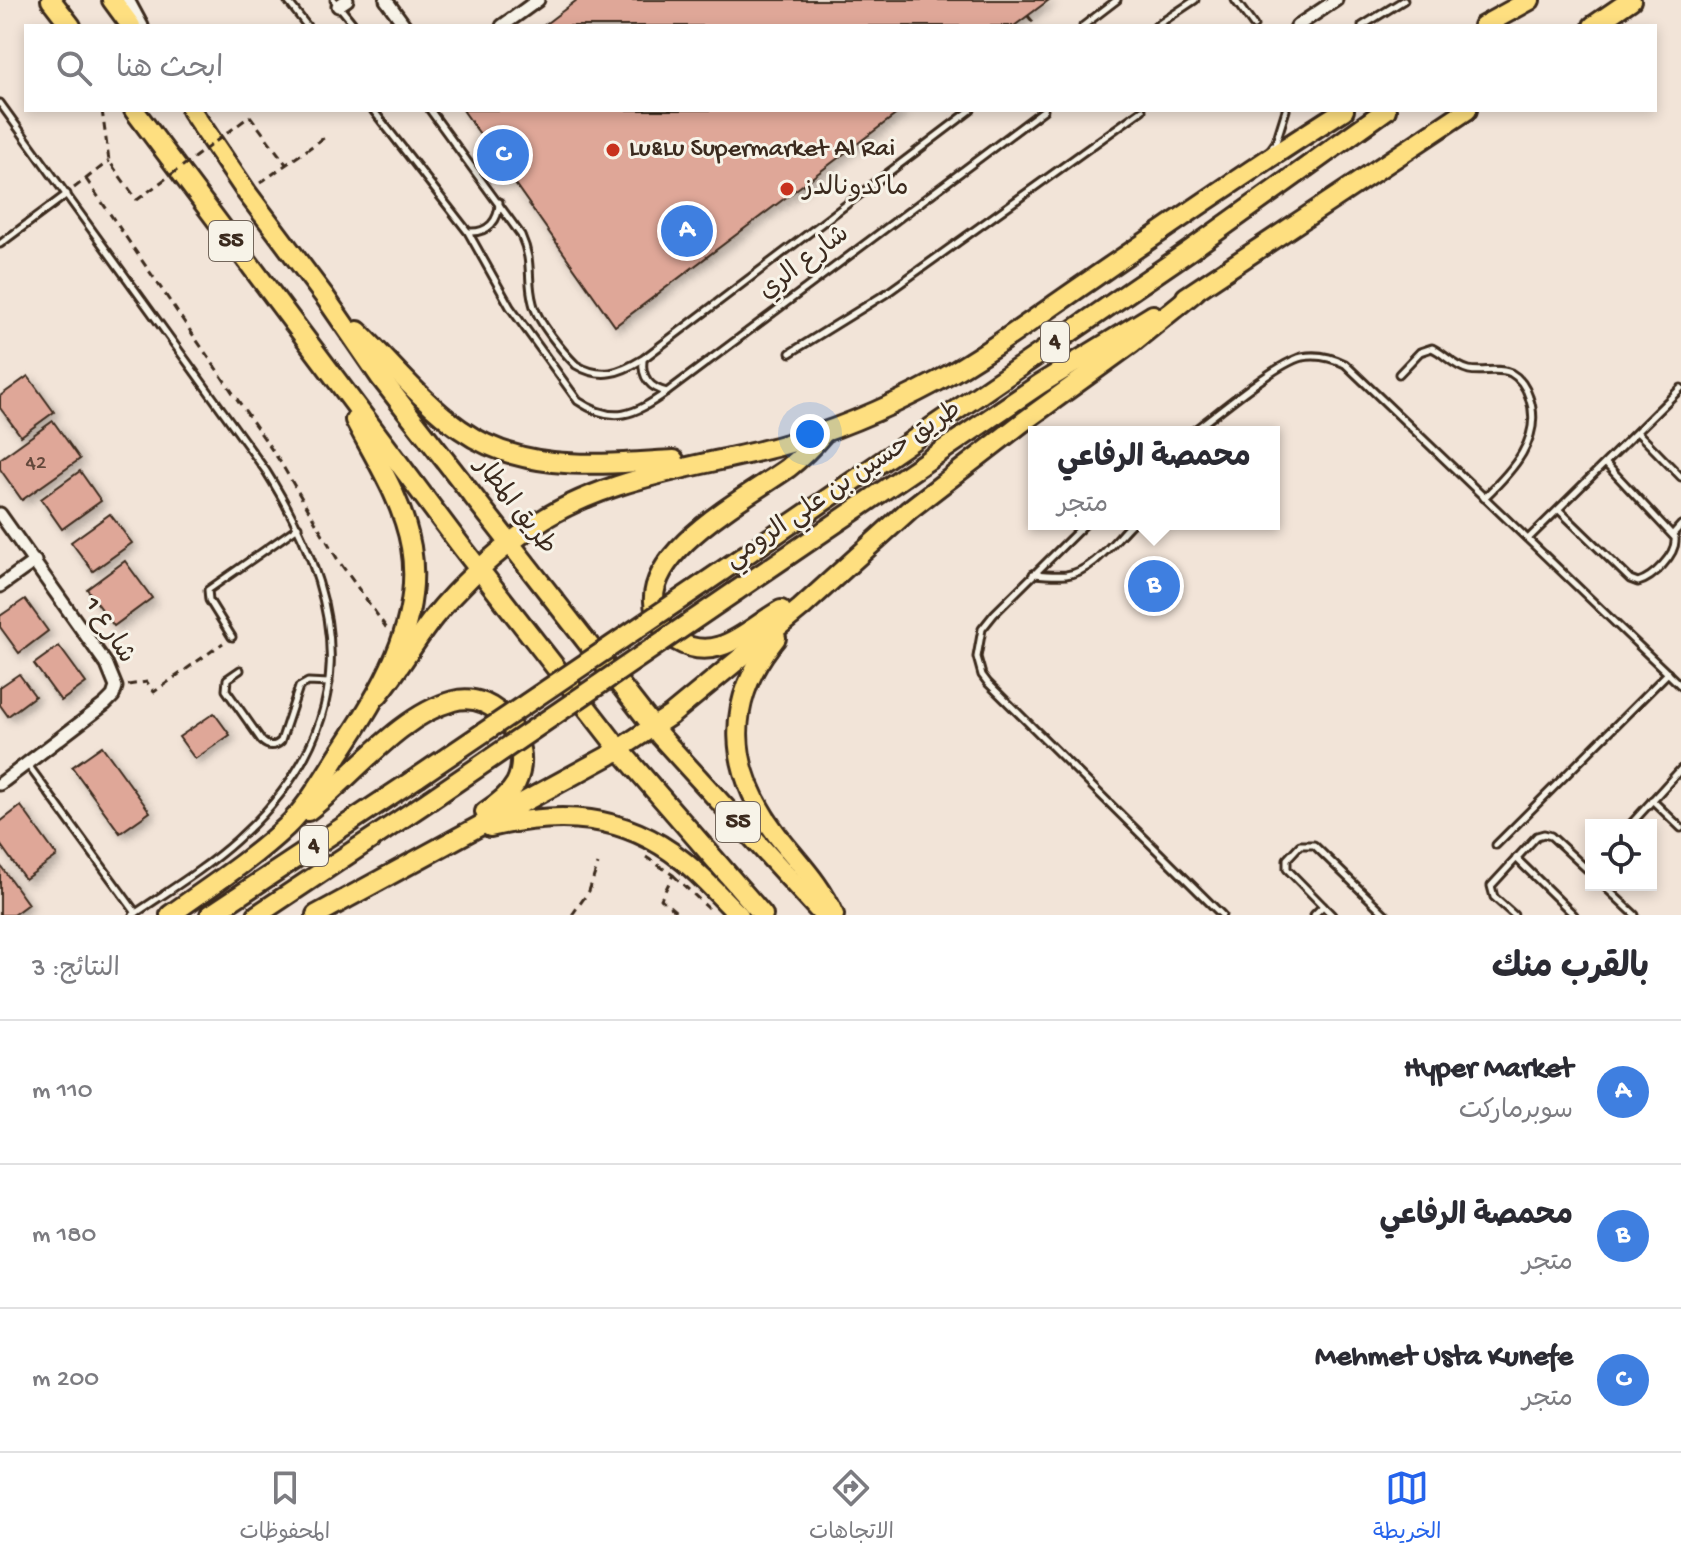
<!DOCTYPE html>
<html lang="ar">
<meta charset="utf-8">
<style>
:root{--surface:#fff;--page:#f7f7f7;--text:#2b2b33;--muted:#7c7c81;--line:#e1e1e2;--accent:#2563eb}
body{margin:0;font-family:"Gochi Hand","Playpen Sans Arabic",sans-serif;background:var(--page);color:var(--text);direction:rtl}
.controls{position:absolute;right:24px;bottom:24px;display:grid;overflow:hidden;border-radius:0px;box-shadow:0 4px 12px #0003}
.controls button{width:72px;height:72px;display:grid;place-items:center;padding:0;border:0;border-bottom:2px solid var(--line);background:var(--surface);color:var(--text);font:40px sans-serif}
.you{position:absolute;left:810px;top:434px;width:28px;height:28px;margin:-20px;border:6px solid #fff;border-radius:50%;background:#1a73e8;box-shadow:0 0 0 12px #1a73e833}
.badge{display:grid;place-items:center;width:52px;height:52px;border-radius:50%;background:var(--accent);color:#fff;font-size:26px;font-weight:700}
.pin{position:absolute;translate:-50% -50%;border:4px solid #fff;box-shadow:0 2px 8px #0006}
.popup{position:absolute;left:1028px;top:426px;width:252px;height:104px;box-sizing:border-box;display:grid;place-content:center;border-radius:0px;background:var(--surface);filter:drop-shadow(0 2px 6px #0005);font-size:26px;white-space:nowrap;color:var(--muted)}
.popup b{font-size:30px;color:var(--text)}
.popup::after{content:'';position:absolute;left:50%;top:100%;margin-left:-16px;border:16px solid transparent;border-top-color:var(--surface)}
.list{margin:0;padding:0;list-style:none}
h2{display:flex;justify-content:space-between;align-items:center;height:104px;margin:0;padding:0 32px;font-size:34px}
h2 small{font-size:26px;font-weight:400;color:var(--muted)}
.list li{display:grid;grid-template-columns:52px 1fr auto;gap:24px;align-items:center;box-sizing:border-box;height:144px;padding:0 32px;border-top:2px solid var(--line)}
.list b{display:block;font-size:30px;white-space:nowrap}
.list p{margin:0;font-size:26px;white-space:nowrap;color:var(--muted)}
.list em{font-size:26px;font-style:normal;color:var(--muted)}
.icon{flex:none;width:44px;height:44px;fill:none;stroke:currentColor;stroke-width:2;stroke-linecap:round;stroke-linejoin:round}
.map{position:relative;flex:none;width:1681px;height:915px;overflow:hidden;direction:ltr}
.search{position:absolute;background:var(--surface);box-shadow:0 4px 12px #0003;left:24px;right:24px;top:24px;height:88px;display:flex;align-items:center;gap:20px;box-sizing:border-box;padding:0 28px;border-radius:0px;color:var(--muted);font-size:30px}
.sheet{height:536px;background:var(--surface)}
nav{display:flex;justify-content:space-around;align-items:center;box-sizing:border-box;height:112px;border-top:2px solid var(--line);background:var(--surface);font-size:22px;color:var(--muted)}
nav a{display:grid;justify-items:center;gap:4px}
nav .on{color:var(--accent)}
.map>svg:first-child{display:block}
</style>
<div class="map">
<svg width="1681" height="915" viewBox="0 0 1681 915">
<defs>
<filter id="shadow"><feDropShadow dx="4.5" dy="4.5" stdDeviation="4" flood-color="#0004"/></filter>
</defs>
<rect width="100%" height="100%" fill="#f2e4d8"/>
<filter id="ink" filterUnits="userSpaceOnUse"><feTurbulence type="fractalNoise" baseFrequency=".0125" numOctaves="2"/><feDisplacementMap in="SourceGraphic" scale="16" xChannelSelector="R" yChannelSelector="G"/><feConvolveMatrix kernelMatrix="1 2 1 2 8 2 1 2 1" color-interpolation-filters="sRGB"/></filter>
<g filter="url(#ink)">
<g fill="#dfa798" stroke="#3b2a1e" stroke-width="2" filter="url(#shadow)">
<path d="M577,0H1049L1014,26H543Z"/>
<path d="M463,110H902L615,326Z"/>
<path d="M28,376L54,412L21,436L0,408V396Z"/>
<path d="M53,421L80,459L22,500L0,469V459Z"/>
<path d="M80,471L101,501L62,529L41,499Z"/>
<path d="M110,514L132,543L93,571L71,542Z"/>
<path d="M125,561L152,598L114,626L87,589Z"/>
<path d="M25,599L48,631L19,653L0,627V616Z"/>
<path d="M59,646L86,683L61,701L34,664Z"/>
<path d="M19,674L35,696L8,716L0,705V687Z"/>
<path d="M214,713L230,735L195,759L179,737Z"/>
<path d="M102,746L150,812L120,833L72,767Z"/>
<path d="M21,806L57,856L25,879L0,844V822Z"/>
<path d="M0,865L28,904L13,915H0Z"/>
</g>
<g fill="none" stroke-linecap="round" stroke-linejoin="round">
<g stroke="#3b2a1e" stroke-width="11">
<g id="service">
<path d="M287,0L307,26"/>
<path d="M334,0L355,26"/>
<path d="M1235,0L1254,26"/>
<path d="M1083,26L1117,0"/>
<path d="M1156,26L1195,0"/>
<path d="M1362,26L1404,0"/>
<path d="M0,103L266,471C350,605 363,727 237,840C205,869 168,891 133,915"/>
<path d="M373,110L468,232L510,307L578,401C614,425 634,415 667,392L1044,110"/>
<path d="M430,110L521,235C534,264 526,277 533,303C537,321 563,352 576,365C601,380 620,373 643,359L971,110"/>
<path d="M1271,149L1276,142L1286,110"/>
<path d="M469,232C488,233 499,221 499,202"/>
<path d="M0,244L67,194"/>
<path d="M790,353L887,293L1142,110"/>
<path d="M643,360C641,377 650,388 667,392"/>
<path d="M1399,374L1420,352L1432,348C1445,354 1453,366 1469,370C1482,373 1498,367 1511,373C1520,378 1526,388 1529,397C1544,438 1511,472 1484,498"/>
<path d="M1192,432C1217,414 1275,364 1302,357C1317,354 1331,357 1345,364L1681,686"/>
<path d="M1638,433L1681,477"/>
<path d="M1559,510L1630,579L1638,582C1653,578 1677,554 1675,538L1606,464"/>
<path d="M1085,524L994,614L982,629L977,657L982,675L988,683L1222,915"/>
<path d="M1673,534L1681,525"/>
<path d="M1529,538L1681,388"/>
<path d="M1033,574C1044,575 1055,576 1066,575C1092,572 1113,542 1131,524"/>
<path d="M232,637L209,600L208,590L298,527"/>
<path d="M240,670L227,679L226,690L262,741C268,747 275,747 281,741L299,687L308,682L329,683"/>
<path d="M28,765L136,913"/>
<path d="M1652,800L1681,828"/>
<path d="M1630,825L1681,769"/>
<path d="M1496,845L1668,673"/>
<path d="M1516,858L1574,915"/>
<path d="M1603,885L1635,915"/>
<path d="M1314,915L1323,906"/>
<path d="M1332,915L1287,869V859L1300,845H1314L1386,915"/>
<path d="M1514,915L1494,897L1491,886L1537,836L1544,834L1551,836L1591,873"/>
</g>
</g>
<g stroke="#3b2a1e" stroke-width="17">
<g id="minor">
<path d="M128,0L142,26"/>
<path d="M386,0L405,26"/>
<path d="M338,6L347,0"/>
<path d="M502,26L538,0"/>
<path d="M1297,26L1336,0"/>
<path d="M0,514L107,665L116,687L113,696L105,704L0,784"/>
<path d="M0,586L35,561"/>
</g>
</g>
<g stroke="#3b2a1e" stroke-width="24">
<g id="trunk">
<path d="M51,0L71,26"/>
<path d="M112,0L131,26"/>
<path d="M1483,26L1530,0"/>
<path d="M1593,26L1631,0"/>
<path d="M134,110L461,546L619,749L763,915"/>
<path d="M191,110L247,193L325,297L380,377L661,737L823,915"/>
<path d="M1186,297L1467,110"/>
<path d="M358,331C391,363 422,402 460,429C523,474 601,464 674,460"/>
<path d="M722,571L1189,251L1386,110"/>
<path d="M736,591L1040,384L1153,315"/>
<path d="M781,610C748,628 718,665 677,641C667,635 659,624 656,613C637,554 749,496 788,468C801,458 812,447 823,434"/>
<path d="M776,638C723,702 728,770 777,835C797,861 821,884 834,915"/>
<path d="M378,695C399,670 414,642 434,617C460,585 494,554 527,530C601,477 691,469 776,447C833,432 886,409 938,381C990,352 1039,315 1089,281C1173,223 1257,165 1344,110"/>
<path d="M308,811C353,777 398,716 453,701C498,689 535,744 516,783C509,796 496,805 485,812"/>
<path d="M490,827C560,811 623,813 682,860C703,876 720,897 739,915"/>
<path d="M170,915C209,887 251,860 286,827C308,806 323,779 339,754C380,692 424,624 411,547C403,501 376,460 355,420"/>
<path d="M210,915L418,777"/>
<path d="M257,915L430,800"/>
<path d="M316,915L610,755L671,715L801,608L909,510L1023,422L1132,343L1195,292"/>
</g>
</g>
<g stroke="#3b2a1e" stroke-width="3" stroke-dasharray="8 6" stroke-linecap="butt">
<path d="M1028,16L1036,26"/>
<path d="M102,110L109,161L137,200"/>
<path d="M250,116L286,164"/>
<path d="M86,179L281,463L338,560L388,630"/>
<path d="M260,183L328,135"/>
<path d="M74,188L109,161"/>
<path d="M128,685L147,682L154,692L223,643"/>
<path d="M646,857L673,875L661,899L680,915"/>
<path d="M673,875L708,908"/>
<path d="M572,915L589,891L598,864"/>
</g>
<use href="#service" stroke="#f7f3e8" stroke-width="5"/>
<use href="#minor" stroke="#f7f3e8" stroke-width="11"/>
<use href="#trunk" stroke="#fedf80" stroke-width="18"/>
<g stroke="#3b2a1e" stroke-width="24" stroke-linecap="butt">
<g id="trunk-bridge">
<path d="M418,777L722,571"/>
<path d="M430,800L736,591"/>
</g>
</g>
<path stroke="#3b2a1e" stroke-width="3" stroke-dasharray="8 6" stroke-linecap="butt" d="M137,200L250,116"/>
<use href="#trunk-bridge" stroke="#fedf80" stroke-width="18"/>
</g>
</g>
<g fill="#c8321e" stroke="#f7f3e8" stroke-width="3">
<circle cx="613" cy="150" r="8"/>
<circle cx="787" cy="189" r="8"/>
</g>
<g text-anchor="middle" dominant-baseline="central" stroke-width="6" stroke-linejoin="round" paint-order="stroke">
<g font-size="22" fill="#64493c">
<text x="36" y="464">42</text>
</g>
<g fill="#f7f3e8" stroke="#73665b" stroke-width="2">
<rect x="209" y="221" width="44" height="40" rx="6"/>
<rect x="1041" y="322" width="28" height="40" rx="6"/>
<rect x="716" y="802" width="44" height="40" rx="6"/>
<rect x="300" y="826" width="28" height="40" rx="6"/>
</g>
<g font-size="24" font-weight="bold" fill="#3b2a1e">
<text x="231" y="241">55</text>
<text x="1055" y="342">4</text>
<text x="738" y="822">55</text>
<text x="314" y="846">4</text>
</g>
<g font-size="26" fill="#3b2a1e" stroke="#f7f3e8" text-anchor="start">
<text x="629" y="150">Lu&amp;Lu Supermarket Al Rai</text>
<text x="803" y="189">ماكدونالدز</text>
</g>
<g font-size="26" fill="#3b2a1e" stroke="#f7f3e8">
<text transform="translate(805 264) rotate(-37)">شارع الري</text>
<text transform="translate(844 486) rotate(-34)">طريق حسين بن علي الرومي</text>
<text transform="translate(514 507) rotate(52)">طريق المطار</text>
<text transform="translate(108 631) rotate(58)">شارع 1</text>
</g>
</g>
</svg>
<div class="controls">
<button><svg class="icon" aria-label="locate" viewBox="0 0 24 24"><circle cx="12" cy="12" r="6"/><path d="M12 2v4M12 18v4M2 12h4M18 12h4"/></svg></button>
</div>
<div class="you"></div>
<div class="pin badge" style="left:687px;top:231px;background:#3f7fe0">A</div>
<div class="pin badge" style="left:1154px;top:586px;background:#3f7fe0">B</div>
<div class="popup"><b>محمصة الرفاعي</b>متجر</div>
<div class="pin badge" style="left:503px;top:155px;background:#3f7fe0">C</div>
<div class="search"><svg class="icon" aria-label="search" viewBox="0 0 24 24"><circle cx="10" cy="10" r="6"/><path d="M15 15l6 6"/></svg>ابحث هنا</div>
</div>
<section class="sheet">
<h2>بالقرب منك<small>النتائج: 3</small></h2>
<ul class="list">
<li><span class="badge" style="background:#3f7fe0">A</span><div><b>Hyper Market</b><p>سوبرماركت</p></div><em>110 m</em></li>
<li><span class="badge" style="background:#3f7fe0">B</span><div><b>محمصة الرفاعي</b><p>متجر</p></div><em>180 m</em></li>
<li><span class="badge" style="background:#3f7fe0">C</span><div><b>Mehmet Usta Kunefe</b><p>متجر</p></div><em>200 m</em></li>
</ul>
</section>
<nav>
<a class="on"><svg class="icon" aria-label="map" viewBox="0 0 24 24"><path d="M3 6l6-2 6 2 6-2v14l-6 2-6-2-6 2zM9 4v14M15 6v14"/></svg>الخريطة</a>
<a><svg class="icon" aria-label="directions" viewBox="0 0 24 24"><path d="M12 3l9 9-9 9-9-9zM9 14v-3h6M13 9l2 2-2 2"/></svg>الاتجاهات</a>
<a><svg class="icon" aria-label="saved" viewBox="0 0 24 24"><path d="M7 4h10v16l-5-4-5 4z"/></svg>المحفوظات</a>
</nav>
